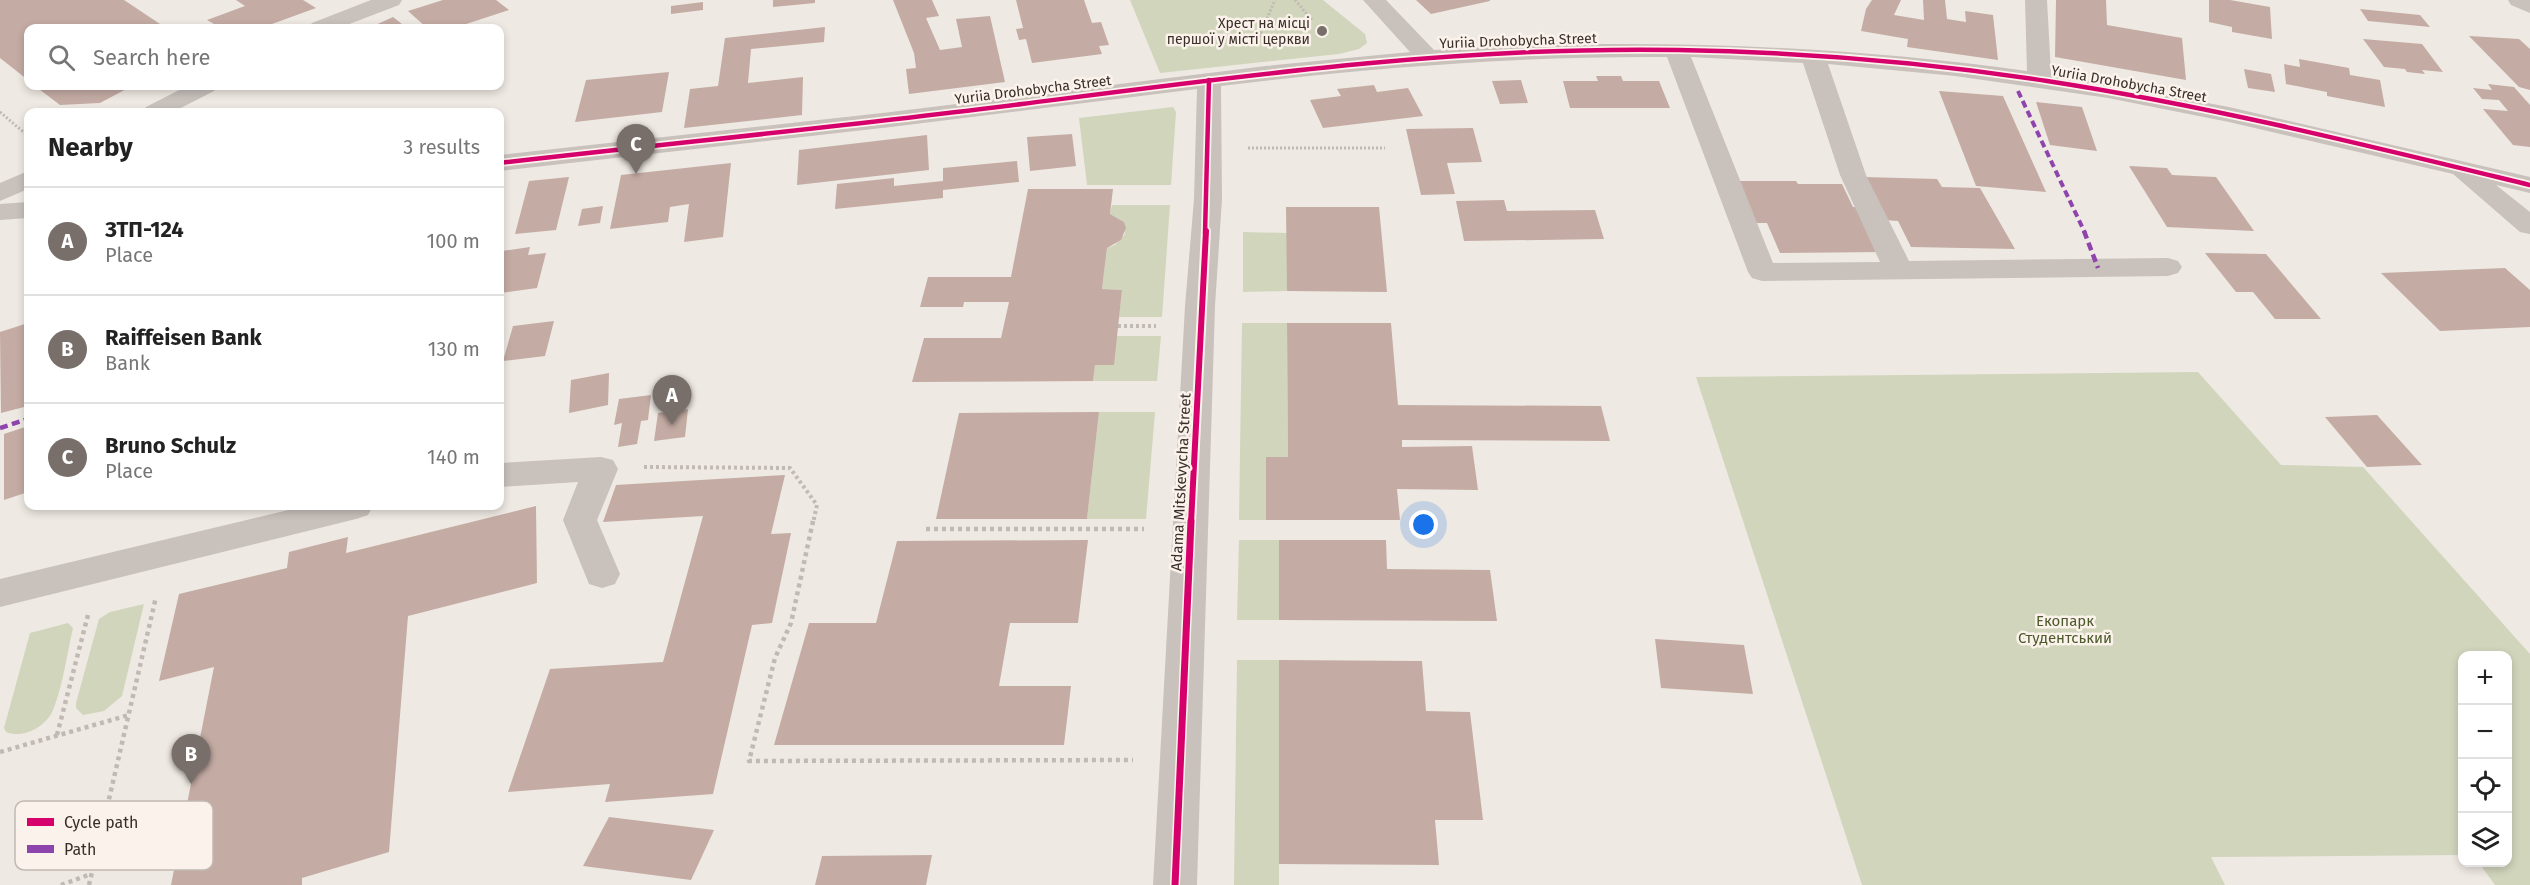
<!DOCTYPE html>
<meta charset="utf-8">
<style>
:root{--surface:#fff;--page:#f6f6f6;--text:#222;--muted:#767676;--line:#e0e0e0;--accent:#796f6a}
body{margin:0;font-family:"Fira Sans",sans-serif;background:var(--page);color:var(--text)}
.controls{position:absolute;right:18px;bottom:18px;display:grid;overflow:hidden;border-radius:12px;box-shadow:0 3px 9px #0003}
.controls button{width:54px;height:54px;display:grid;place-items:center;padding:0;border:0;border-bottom:2px solid var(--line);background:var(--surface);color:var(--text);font:30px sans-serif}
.you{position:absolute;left:1424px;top:525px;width:21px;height:21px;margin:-15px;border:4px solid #fff;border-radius:50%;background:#1a73e8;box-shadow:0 0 0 9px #1a73e833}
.badge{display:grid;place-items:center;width:39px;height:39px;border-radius:50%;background:var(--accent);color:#fff;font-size:20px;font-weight:700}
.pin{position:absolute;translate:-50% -50px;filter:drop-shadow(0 2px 3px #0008)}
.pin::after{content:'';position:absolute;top:32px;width:21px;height:18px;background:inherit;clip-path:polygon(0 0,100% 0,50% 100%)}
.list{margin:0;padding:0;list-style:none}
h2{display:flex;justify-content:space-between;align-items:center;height:78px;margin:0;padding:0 24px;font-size:26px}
h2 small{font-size:20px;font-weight:400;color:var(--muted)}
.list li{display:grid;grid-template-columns:39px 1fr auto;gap:18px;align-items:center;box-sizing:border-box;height:108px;padding:0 24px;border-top:2px solid var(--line)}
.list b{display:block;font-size:22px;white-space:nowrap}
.list p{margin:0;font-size:20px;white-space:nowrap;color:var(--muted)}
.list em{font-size:20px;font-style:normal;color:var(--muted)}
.icon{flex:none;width:33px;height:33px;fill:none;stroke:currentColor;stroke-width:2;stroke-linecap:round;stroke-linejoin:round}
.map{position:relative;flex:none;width:2530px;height:885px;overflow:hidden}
.search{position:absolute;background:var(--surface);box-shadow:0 3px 9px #0003;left:24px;top:24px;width:480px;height:66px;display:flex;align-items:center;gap:15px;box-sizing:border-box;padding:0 21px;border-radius:12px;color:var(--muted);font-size:22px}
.panel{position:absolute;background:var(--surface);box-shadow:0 3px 9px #0003;left:24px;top:108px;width:480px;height:402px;border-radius:12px}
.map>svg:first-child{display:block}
</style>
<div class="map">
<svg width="2530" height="885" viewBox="0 0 2530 885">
<rect width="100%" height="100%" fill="#efe9e3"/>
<g fill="#d1d5bc">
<path d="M1130,0H1323L1365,34L1367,43L1359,49L1339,54L1160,73Z"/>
<path d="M1173,107L1176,112L1171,185H1087L1079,118Z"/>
<path d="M1112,205H1170L1162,317H1119L1122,290L1102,289L1107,248L1115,245L1125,234L1124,222L1110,214Z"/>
<path d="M1243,232L1287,233V291L1243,292Z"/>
<path d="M1242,323H1287L1288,457H1266V520H1239Z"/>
<path d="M1117,336H1161L1157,381H1093L1095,365Z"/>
<path d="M2198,372L2281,465L2363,467L2530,654V885H2495L2479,863L2508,862V656H2462V855L2211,857L2225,885H1862L1696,377Z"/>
<path d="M1099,412H1155L1146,519H1087Z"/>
<path d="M1239,540H1279V620H1237Z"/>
<path d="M144,604L122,696L104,711L83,715L76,708V703L99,619L110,612Z"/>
<path d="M68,623L73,628C67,653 63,686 53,710C46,727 23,739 6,732L4,728L30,633Z"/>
<path d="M1237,660H1279V885H1234Z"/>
</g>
<g fill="#c4aca4">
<path d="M0,0H124L166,28H28V80L0,58Z"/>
<path d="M236,0H303L316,8L261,28H221L207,20L245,6Z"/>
<path d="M443,0H496L509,10L454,28H427L408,11Z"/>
<path d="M773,0H815V3L773,7Z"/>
<path d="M893,0H932L939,16L926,18L940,50L962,47L956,19L990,16L1005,82L909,94L906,69L916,68L914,53Z"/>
<path d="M1016,0H1084L1092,23L1101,22L1109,45L1099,46L1102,54L1032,63L1026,39L1019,40L1016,29L1023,28Z"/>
<path d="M1416,0H1490V1L1431,14Z"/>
<path d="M1872,0H1901L1894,15L1924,20L1923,0H1945L1947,19L1966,22L1965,11L1993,15L1998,60L1907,47L1908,39L1861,31L1866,9Z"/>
<path d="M2056,0H2106L2107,25L2182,38L2186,80L2055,57Z"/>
<path d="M2209,0H2230L2270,7L2272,39L2232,32V27L2209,22Z"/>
<path d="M703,2V10L671,14V6Z"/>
<path d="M2360,9L2420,15L2430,27L2368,21Z"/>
<path d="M393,17L407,28H369Z"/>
<path d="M825,27L824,42L751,49L748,83L803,77L802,115L684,128L690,89L718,86L725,38Z"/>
<path d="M2469,36L2519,39L2530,49V90L2519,87Z"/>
<path d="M2363,39L2422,44L2443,72L2422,70L2425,74L2407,72L2405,69L2384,67Z"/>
<path d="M2299,59L2349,68L2350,75L2380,80L2385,107L2327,96V92L2286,84L2284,64L2300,67Z"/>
<path d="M2244,69L2271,74L2275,92L2248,88Z"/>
<path d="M669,72L662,112L575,122L586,80Z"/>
<path d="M1596,76H1621L1623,81H1659L1670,108H1570L1563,81H1598Z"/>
<path d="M1521,80L1528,103L1500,104L1492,81Z"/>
<path d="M2488,84L2514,87L2530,105V147L2513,145L2483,109L2508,111L2499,100L2482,99L2473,88L2492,90Z"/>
<path d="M1374,85L1377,92L1408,88L1423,116L1323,128L1310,100L1341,96L1337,89Z"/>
<path d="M35,86H132L100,103L60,105Z"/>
<path d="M1939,91L2003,96L2046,192L1976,186Z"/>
<path d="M2036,102L2082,107L2097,151L2050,145Z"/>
<path d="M1473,128L1482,162L1447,163L1455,194L1421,195L1406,129Z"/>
<path d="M1072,134L1076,166L1030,171L1027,137Z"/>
<path d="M927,135L929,170L797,185L799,150Z"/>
<path d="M1017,161L1019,182L943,190V198L835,209L837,184L894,178V186L943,181V168Z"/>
<path d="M731,163L723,237L684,242L689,204L670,207L668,222L610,229L621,175Z"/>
<path d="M2129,166L2167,168L2172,175L2216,177L2254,231L2167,227Z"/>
<path d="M569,177L556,230L515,234L529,181Z"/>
<path d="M1864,177L1937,179L1942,187L1980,188L2015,249L1911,247L1898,221L1884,220Z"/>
<path d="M1738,181H1796L1798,184H1842L1853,207H1859L1883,252L1780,253L1767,223H1756Z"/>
<path d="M1028,189H1113L1110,214L1124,222L1126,228L1121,240L1107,248L1102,289L1122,290L1114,365H1095L1093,381L912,382L924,338H1001L1009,302H964L963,307H920L928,277H1011Z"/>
<path d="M1504,200L1507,211L1595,210L1604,239L1464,241L1456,201Z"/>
<path d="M603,206L600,223L578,226L582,209Z"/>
<path d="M1286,207H1379L1387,292L1287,291Z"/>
<path d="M530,247L528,255L546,253L537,288L500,293V258L502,251Z"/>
<path d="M2205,253L2266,254L2321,319H2275L2253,292H2236Z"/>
<path d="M2505,268L2530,290V327L2440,331L2381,273Z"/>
<path d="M554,321L545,356L503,361L513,326Z"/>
<path d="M28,323V406L1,413L0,332Z"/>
<path d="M1287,323H1391L1398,405L1601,406L1610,441L1402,440V447L1472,446L1478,490L1397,489L1400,520H1266V457H1288Z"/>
<path d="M609,373L608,405L569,413L571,380Z"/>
<path d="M651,395L648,420L641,421L637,444L618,447L622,423L614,425L619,399Z"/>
<path d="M688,409L685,437L654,441L658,413Z"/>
<path d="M1099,412L1087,519H936L959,413Z"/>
<path d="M2377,415L2422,465L2367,467L2325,417Z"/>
<path d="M28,426V492L4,500V434Z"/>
<path d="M785,475L771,534L791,533L772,623L752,625L713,794L605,802L610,784L508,792L550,669L663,662L703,516L603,522L616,485Z"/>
<path d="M536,506L537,583L408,616L389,852L302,878V885H171L214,667L159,681L179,594L287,568L289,552L348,537L346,553Z"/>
<path d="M1088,540L1078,623H1010L999,686H1071L1064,745H774L809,623H876L897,541Z"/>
<path d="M1279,540H1386L1387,569L1490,570L1497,621L1279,620Z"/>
<path d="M1655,639L1744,645L1753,694L1661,688Z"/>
<path d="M1279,660L1422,661L1426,711L1470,712L1483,820H1435L1439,865L1279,864Z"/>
<path d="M609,817L714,830L691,880L583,866Z"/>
<path d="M932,855L926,885H815L822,856Z"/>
</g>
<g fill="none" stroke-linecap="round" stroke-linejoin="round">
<g stroke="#c1b9b4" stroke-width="3" stroke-dasharray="2 2" stroke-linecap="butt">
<path d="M1295,0L1312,20"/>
<path d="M1259,37L1275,0"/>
<path d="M0,112L28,136"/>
<path d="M1248,148H1385"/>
</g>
<g stroke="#c1b9b4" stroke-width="4" stroke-dasharray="3 3" stroke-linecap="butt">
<path d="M1118,326H1156"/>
<path d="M644,467L790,468L817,505L813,523"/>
</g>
<g stroke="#c1b9b4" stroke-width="4.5" stroke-dasharray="4 4" stroke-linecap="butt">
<path d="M813,521L791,623L775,658L749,761L1133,760"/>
<path d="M926,529H1144"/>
<path d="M57,735L88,615"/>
<path d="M0,752L129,715"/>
<path d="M61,885L91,874"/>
<path d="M89,885L156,597"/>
</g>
<g fill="#c8c1bc" fill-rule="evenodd">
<path d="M371,0H402L399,5L339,28H308L312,23Z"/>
<path d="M1363,0H1386L1434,50C1632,38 1830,44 2027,71L2025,0H2047L2051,74L2229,107L2530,177V193L2496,185L2530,212V234L2520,232L2453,174L2410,164L2229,122L2108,98L1955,76L1828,64L1866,175L1909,261L2168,258L2178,261L2182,267L2178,273L2168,276L1762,281L1752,278L1748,272L1667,57C1517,56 1369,68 1221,86L1222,199L1215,306L1197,885H1153L1185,306L1194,199L1197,89L891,127L500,171V155L891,112L1266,66L1410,52ZM1691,57L1803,63L1840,175L1880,262L1773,263Z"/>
<path d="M2508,0H2530V13L2511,5Z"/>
<path d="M187,86H217L214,91L173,112H142L146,107Z"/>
<path d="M28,171V189L0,201V183Z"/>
<path d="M28,202V218L0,220V204Z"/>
<path d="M601,457L613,460L618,469L597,520L620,574L615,584L602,588L589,584L563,520L578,482L500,487V463Z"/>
<path d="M305,506H373L368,515L356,519L0,607V579Z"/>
</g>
<path stroke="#8e44ad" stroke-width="4" stroke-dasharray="7 4" stroke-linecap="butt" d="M2018,91L2085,233"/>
<g stroke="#8e44ad" stroke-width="4.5" stroke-dasharray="8 4.5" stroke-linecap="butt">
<path d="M2084,231L2098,268"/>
<path d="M0,428L28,419"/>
</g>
<g stroke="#fbf3eb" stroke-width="8">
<g id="cycleway-far2">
<path d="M500,163C674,143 848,126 1022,104C1240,76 1457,46 1678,50C1801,52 1925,62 2047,81C2210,106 2370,146 2530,185"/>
<path d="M1205,233L1209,80"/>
</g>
</g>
<g stroke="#fbf3eb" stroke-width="10">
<path id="cycleway-far1" d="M1191,523L1206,231"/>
</g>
<g stroke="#fbf3eb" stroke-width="10">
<path id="cycleway" d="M1175,885L1191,521"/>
</g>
<use href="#cycleway-far2" stroke="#d6006c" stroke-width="4.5"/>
<use href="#cycleway-far1" stroke="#d6006c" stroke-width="6"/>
<use href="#cycleway" stroke="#d6006c" stroke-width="7"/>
</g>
<circle fill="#796f6a" stroke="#fbf3eb" stroke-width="2" cx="1322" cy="31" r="6"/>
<g text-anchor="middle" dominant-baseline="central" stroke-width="5" stroke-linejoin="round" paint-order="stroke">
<g font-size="14" fill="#3a2e29" stroke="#fbf3eb" text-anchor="end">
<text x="1310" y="23">Хрест на місці<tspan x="1310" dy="16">першої у місті церкви</tspan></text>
</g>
<g font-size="14" fill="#3a2e29" stroke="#fbf3eb">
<text transform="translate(1518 41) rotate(-2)">Yuriia Drohobycha Street</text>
<text transform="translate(2129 84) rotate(10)">Yuriia Drohobycha Street</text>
<text transform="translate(1033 90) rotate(-7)">Yuriia Drohobycha Street</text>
</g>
<g font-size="15" fill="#3a2e29" stroke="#fbf3eb">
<text transform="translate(1181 482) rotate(-87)">Adama Mitskevycha Street</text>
</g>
<g font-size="15" fill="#4b592b" stroke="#fbf3eb">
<text x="2065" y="621">Екопарк<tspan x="2065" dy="17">Студентський</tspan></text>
</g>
</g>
<rect x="15" y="801" width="198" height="69" rx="9" fill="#fbf3eb" stroke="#c1b8b1" stroke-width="1.5"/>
<rect x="27" y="818" width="27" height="8" fill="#d6006c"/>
<rect x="27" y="845" width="27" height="8" fill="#8e44ad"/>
<g font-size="16" fill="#3a2e29">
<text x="64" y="828">Cycle path</text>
<text x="64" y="855">Path</text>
</g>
</svg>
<div class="controls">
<button>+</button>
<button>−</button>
<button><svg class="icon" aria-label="locate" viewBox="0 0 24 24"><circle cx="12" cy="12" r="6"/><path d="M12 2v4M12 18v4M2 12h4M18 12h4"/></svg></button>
<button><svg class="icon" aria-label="layers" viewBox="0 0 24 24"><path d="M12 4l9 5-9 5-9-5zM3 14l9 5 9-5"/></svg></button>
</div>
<div class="you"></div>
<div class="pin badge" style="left:672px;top:425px">A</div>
<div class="pin badge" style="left:191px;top:784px">B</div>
<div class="pin badge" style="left:636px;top:174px">C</div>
<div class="search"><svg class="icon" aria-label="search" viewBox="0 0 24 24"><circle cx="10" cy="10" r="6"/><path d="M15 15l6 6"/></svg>Search here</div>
<section class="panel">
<h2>Nearby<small>3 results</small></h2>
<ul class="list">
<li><span class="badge">A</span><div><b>ЗТП-124</b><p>Place</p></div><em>100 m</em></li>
<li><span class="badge">B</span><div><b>Raiffeisen Bank</b><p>Bank</p></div><em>130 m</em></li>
<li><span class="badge">C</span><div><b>Bruno Schulz</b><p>Place</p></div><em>140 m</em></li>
</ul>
</section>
</div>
